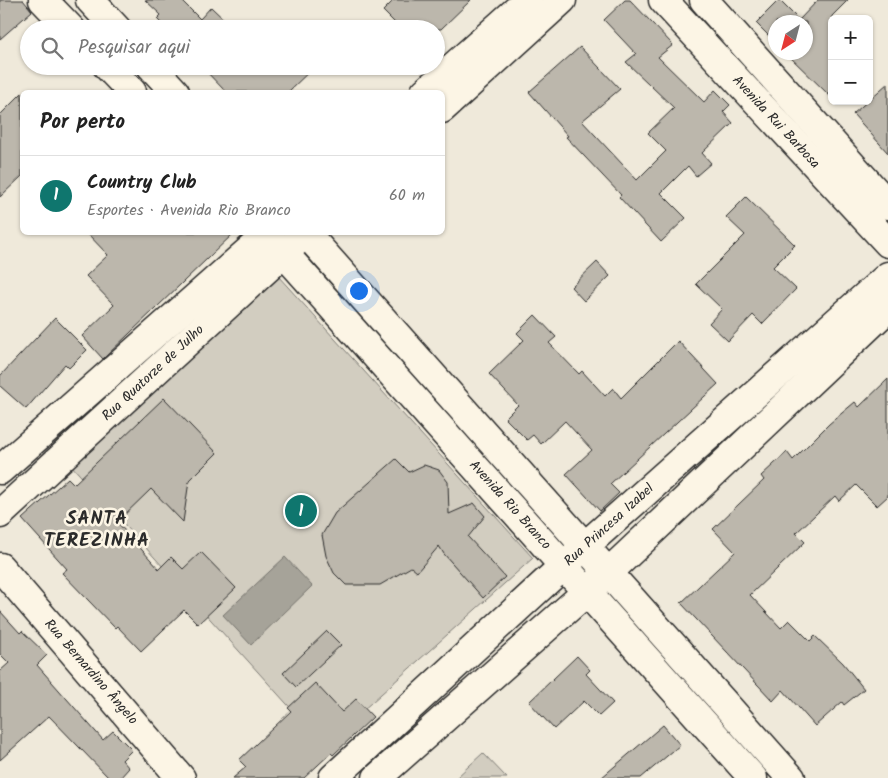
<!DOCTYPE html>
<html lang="pt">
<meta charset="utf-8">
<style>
:root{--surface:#fff;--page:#f6f6f6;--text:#222;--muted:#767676;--line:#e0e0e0;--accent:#0f766e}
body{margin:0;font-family:Kalam,sans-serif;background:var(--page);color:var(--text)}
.controls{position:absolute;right:15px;top:15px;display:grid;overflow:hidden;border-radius:8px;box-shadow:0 1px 4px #0004}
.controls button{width:45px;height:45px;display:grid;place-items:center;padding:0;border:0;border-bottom:1px solid var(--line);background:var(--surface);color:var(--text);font:25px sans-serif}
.compass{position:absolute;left:768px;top:15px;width:45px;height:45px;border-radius:50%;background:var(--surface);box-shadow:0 1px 4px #0004;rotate:216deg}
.you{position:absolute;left:358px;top:290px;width:18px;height:18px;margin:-12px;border:4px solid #fff;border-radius:50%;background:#1a73e8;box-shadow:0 0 0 8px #1a73e833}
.badge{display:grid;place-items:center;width:32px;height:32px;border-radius:50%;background:var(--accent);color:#fff;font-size:16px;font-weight:700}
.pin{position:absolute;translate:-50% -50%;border:2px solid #fff;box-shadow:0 1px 5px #0006}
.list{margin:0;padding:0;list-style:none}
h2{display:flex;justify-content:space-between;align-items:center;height:65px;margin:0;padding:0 20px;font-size:21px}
h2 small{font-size:16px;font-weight:400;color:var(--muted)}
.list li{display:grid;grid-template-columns:32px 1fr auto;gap:15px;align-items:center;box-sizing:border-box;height:80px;padding:0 20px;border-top:1px solid var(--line)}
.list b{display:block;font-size:19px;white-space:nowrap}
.list p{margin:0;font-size:16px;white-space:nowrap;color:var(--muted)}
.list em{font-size:16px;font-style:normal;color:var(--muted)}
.icon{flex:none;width:28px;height:28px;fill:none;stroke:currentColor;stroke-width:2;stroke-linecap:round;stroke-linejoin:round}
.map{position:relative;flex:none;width:888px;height:778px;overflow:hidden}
.search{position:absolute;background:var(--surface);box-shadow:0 1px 4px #0004;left:20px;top:20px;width:425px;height:55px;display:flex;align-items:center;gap:12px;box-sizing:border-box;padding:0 18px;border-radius:28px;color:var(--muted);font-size:19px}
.panel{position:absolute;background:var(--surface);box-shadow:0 1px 4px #0004;left:20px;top:90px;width:425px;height:145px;border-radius:8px}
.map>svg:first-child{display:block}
</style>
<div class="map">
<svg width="888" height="778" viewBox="0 0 888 778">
<rect width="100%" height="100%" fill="#efe9da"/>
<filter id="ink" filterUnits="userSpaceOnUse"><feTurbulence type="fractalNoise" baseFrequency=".02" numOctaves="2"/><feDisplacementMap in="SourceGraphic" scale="10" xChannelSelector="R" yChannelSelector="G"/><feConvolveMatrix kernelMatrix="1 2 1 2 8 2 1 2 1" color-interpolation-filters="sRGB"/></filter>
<g filter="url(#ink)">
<g fill="#d2cdc0" stroke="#7e7c76">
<path d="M278,276L533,558L324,745L70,464Z"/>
<path d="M483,753L507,778H456Z"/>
</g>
<path fill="#a6a399" stroke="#75736d" d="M285,557L312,586L251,645L223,615Z"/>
<g fill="#bcb7ac" stroke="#2b2b2b">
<path d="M0,0H23L32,11L0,39Z"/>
<path d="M145,0H181L200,19L211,7L234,29H167L157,19L161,15Z"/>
<path d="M394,0H471L441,29H401L383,11Z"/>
<path d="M625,0H630L673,45L658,57L704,102L715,90L730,105L723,112L733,123L702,153L711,163L696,176L688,166L661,193L686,218L661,242L619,197L621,195L566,137L568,136L529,92L580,47L620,89L582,121L637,180L666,151L648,133L674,108L626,62L636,54L604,20Z"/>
<path d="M779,0L799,20L818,0H848L832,16V98L785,52H806V22H776V43L756,23Z"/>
<path d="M201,66H315L288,92H226Z"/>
<path d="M888,83V153L853,114Z"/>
<path d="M22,93V176L0,197V115Z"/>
<path d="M746,197L795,245L773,267L796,289L762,324L753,315L728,341L709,323L722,309L696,284L745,235L726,217Z"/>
<path d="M86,232H235L103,359L82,336L114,305L86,276L108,255Z"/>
<path d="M597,262L610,276L584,301L571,287Z"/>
<path d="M535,315L556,337L549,343L579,374L582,371L605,396L613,388L621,398L678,341L718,384L610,484L619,493L600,511L566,474L592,450L565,421L541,444L533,435L527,440L505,418L518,405L489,374L524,340L517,333Z"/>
<path d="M55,318L87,350L69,368L65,364L26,409L0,386V376Z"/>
<path d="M888,379V496L877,506L856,485L839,501L835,496L796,533L805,542L750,595L781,628L789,620L810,641L815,636L843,663L864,689L844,705L842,702L815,726L783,690L773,701L681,603L735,552L713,529L764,480L761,476L787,452L793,460L829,424L855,402L859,407Z"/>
<path d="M164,398L217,453L189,481L183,522L151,489L117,522L159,569L171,557L183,569L201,552L236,588L198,624L184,610L141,651L117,626L115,628L62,573L67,569L22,519L68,478L74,484Z"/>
<path d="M396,459L409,472L424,465L439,470L448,482L449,514L474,503L485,516L468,537L505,577L483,598L444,554L439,546L417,572L411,567L380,585H346L334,573L326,556L322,535L335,513Z"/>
<path d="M0,611L20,633L22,631L47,655L37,665L103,740L113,731L132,750L122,760L129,768L120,778H109L49,716L0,760V671L9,663L0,654Z"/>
<path d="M327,631L341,645L296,687L283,673Z"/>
<path d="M577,656L590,670L586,674L613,703L599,716L584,701L554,729L529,702Z"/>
<path d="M315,683L342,712L356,699L373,717L333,755L331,753L304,778H233L246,767L239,760L291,711L288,708Z"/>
<path d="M663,725L680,745L641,778H601Z"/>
</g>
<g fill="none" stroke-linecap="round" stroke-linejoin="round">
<g stroke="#2b2b2b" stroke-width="31">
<g id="minor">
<path d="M43,0L71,29"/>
<path d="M90,0L117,29"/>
<path d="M663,0L888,243"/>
<path d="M704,0L888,205"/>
<path d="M107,66L132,92"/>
<path d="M151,66L175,92"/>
<path d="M425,92L528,0"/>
<path d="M442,109L562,0"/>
<path d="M265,232L753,778"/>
<path d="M305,232L791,778"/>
<path d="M0,470L270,232"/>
<path d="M0,514L297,241"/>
<path d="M0,567L181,778"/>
<path d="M333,778L585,546L888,276"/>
<path d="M377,778L609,572L888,308"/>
</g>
</g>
<use href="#minor" stroke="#fcf5e5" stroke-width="28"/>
</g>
</g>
<g text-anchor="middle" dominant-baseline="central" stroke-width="5" stroke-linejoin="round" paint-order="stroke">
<g font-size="14" fill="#2b2b2b" stroke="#fcf5e5">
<text transform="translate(776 122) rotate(47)">Avenida Rui Barbosa</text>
<text transform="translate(153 373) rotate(-43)">Rua Quatorze de Julho</text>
<text transform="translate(510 505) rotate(48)">Avenida Rio Branco</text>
<text transform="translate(609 525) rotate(-42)">Rua Princesa Izabel</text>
<text transform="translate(91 672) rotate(49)">Rua Bernardino Ângelo</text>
</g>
<g font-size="19" font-weight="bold" letter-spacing="1" fill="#2b2b2b" stroke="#fcf5e5">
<text x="97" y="519">SANTA<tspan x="97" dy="22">TEREZINHA</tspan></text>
</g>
</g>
</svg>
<div class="controls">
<button>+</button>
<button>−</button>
</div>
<svg class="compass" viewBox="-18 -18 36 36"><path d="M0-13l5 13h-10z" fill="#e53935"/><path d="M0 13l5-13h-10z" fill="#767676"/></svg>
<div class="you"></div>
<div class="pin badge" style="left:301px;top:511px">1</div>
<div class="search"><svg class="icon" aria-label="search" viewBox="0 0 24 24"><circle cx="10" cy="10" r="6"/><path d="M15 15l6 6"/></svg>Pesquisar aqui</div>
<section class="panel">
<h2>Por perto<small></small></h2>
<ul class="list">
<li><span class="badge">1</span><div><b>Country Club</b><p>Esportes · Avenida Rio Branco</p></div><em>60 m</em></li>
</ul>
</section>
</div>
